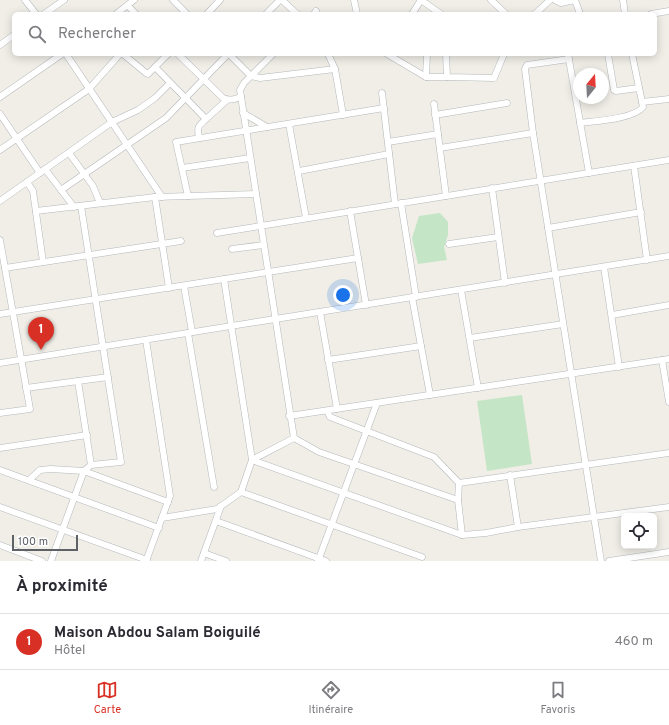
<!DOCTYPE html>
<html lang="fr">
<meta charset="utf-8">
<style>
:root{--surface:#fff;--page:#f2f2f3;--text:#2b2b33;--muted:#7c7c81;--line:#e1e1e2;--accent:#d93025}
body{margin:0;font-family:Overpass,sans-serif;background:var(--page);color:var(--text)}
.controls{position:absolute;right:12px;bottom:12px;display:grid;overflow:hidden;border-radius:6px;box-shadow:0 2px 10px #0003}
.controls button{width:36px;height:36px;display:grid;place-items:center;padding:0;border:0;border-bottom:1px solid var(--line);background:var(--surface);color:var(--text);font:20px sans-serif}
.compass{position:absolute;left:573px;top:68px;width:36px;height:36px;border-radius:50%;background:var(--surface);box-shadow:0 2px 10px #0003;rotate:18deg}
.scale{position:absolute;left:12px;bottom:10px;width:66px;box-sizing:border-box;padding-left:4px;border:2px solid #5e6266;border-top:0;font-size:11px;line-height:14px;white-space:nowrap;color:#5e6266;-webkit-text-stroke:3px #fff;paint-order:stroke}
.you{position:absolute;left:343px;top:295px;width:14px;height:14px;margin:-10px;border:3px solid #fff;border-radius:50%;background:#1a73e8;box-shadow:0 0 0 6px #1a73e833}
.badge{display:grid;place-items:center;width:26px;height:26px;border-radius:50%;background:var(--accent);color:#fff;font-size:13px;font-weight:700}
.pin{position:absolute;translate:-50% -33px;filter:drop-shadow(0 1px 2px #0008)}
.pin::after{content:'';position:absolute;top:21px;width:14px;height:12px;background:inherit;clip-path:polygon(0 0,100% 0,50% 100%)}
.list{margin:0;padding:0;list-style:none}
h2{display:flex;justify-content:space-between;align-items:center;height:52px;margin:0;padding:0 16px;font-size:17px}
h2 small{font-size:13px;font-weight:400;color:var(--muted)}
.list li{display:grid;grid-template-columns:26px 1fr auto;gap:12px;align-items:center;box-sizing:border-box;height:56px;padding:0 16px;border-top:1px solid var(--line)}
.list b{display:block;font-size:15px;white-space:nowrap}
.list p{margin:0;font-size:13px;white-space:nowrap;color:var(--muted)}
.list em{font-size:13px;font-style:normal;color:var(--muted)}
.icon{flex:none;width:22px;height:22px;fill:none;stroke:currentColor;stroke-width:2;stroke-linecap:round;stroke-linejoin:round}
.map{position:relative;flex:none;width:669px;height:561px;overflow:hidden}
.search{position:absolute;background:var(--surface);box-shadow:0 2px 10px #0003;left:12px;right:12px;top:12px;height:44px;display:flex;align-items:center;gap:10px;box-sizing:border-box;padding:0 14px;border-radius:6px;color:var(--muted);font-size:15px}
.sheet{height:108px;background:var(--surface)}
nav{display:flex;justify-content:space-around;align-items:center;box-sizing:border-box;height:56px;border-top:1px solid var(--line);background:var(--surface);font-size:11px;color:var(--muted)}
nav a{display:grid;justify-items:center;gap:2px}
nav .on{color:var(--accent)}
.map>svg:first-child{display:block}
</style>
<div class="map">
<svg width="669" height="561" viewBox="0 0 669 561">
<rect width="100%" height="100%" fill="#f0eee7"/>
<g fill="#c5e6c6">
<path d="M440,213L448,222V235L444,247L447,260L418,264L412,238L419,216Z"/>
<path d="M522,395L532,464L487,471L477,401Z"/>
</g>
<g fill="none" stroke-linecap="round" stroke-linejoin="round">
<g stroke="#b4b7bb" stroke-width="7">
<g id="minor">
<path d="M25,0L36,14"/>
<path d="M173,0L187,14"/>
<path d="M282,0L297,14"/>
<path d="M354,0L357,14"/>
<path d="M421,0L441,14"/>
<path d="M491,0L506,14"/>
<path d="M555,0L561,3L575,0"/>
<path d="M575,0L580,14"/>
<path d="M623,0L625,14"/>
<path d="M128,6L136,14"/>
<path d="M44,14L64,0"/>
<path d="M116,14L134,0"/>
<path d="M207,14L220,0"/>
<path d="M266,14L280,0"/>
<path d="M314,14L316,11"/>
<path d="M412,14L421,0"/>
<path d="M535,14L550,0"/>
<path d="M651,14L669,11"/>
<path d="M0,45L14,35"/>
<path d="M66,54L162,197"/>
<path d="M123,54L146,73L148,74L168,54"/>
<path d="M178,54L223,98C229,101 235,99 241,97"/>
<path d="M229,54L251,76L260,78L335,69"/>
<path d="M273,54L244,83L240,90L294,438L319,452L458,500"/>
<path d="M328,54L335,69L343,115"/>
<path d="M387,54L426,77H447"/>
<path d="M446,54L447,77L494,78L504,54"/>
<path d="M568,54L589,173"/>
<path d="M608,54L614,90L616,91L639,88"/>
<path d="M632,54L642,102L669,99"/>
<path d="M569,59L527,65L525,69L533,133L601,561"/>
<path d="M156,68L206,119C198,127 197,126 199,138"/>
<path d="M426,77L427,54"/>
<path d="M382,93L395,204"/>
<path d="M0,97L62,54"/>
<path d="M434,104L446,196"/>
<path d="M243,113L267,127"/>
<path d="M0,114L40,173"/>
<path d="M435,115L507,103"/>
<path d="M206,119L227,100"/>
<path d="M580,123C595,121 634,119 643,107L642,102"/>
<path d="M289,124L306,218"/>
<path d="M388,142L438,134"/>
<path d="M440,148L533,133"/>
<path d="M0,150L89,89L120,54"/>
<path d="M69,153L93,186L100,203"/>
<path d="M634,166L647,260"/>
<path d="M182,168L250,158"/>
<path d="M45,169L74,207"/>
<path d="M299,171L389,154"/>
<path d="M27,182L33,191L43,262"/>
<path d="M492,188L505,283"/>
<path d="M61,190L166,118L228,54"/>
<path d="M188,196L176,142L384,108"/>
<path d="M155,197L169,288"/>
<path d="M0,201L112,122L138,110L155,98L170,83"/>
<path d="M401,203L416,297"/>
<path d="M36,211L155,197L256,194"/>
<path d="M350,211L366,305"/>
<path d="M548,228L641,212"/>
<path d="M217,233L669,160"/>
<path d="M0,240L30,409L0,413"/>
<path d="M449,244L498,237"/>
<path d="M232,249L263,245"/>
<path d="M604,267L619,367"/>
<path d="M5,268L181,241"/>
<path d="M224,279L252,460L241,492"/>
<path d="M184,286L192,332"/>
<path d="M461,290L478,388"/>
<path d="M412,297L430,395"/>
<path d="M320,312L337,409"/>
<path d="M0,314L358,258"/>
<path d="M612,315L669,305"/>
<path d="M188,333L214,487"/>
<path d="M470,338L563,324"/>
<path d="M146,340L170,496L146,561"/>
<path d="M328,360L421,346"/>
<path d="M662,360L669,402"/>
<path d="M0,363L669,256"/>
<path d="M78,381L91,465"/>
<path d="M26,388L108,377"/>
<path d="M327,411L330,417L434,457L459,483L458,500L462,535"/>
<path d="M289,416L669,359"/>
<path d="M0,448L87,435"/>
<path d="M252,460L462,535L486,533L518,527L669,507"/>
<path d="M252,460L294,438"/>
<path d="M0,470L159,528"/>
<path d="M510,475L518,527"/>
<path d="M29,480L40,470L51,469L84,471L91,465L121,462L81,206"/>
<path d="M459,483L669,453"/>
<path d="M0,507L147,560"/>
<path d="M162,518L217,509L241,492L422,557"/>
<path d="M216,521L326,561"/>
<path d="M0,545L42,561"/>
<path d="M204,553L226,561"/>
<path d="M51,561L84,471L168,502"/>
<path d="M201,561L221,506"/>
<path d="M318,561L377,403"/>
<path d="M609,561L669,552"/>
</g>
</g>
<use href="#minor" stroke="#fff" stroke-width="6"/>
</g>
</svg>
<div class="controls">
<button><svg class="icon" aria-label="locate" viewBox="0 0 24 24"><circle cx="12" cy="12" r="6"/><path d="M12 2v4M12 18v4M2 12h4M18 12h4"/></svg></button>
</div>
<svg class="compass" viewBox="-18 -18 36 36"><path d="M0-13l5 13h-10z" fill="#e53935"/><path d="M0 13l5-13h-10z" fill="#7c7c81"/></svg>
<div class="scale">100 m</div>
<div class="you"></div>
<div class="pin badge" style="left:41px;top:350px">1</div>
<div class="search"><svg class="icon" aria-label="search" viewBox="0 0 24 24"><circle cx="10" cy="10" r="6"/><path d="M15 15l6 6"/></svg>Rechercher</div>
</div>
<section class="sheet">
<h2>À proximité<small></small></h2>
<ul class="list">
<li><span class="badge">1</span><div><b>Maison Abdou Salam Boiguilé</b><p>Hôtel</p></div><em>460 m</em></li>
</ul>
</section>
<nav>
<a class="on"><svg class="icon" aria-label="map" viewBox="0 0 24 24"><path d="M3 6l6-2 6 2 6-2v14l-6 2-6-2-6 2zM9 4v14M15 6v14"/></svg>Carte</a>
<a><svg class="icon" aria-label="directions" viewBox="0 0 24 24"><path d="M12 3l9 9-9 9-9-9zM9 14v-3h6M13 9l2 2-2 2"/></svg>Itinéraire</a>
<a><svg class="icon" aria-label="saved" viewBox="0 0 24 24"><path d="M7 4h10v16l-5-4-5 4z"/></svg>Favoris</a>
</nav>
